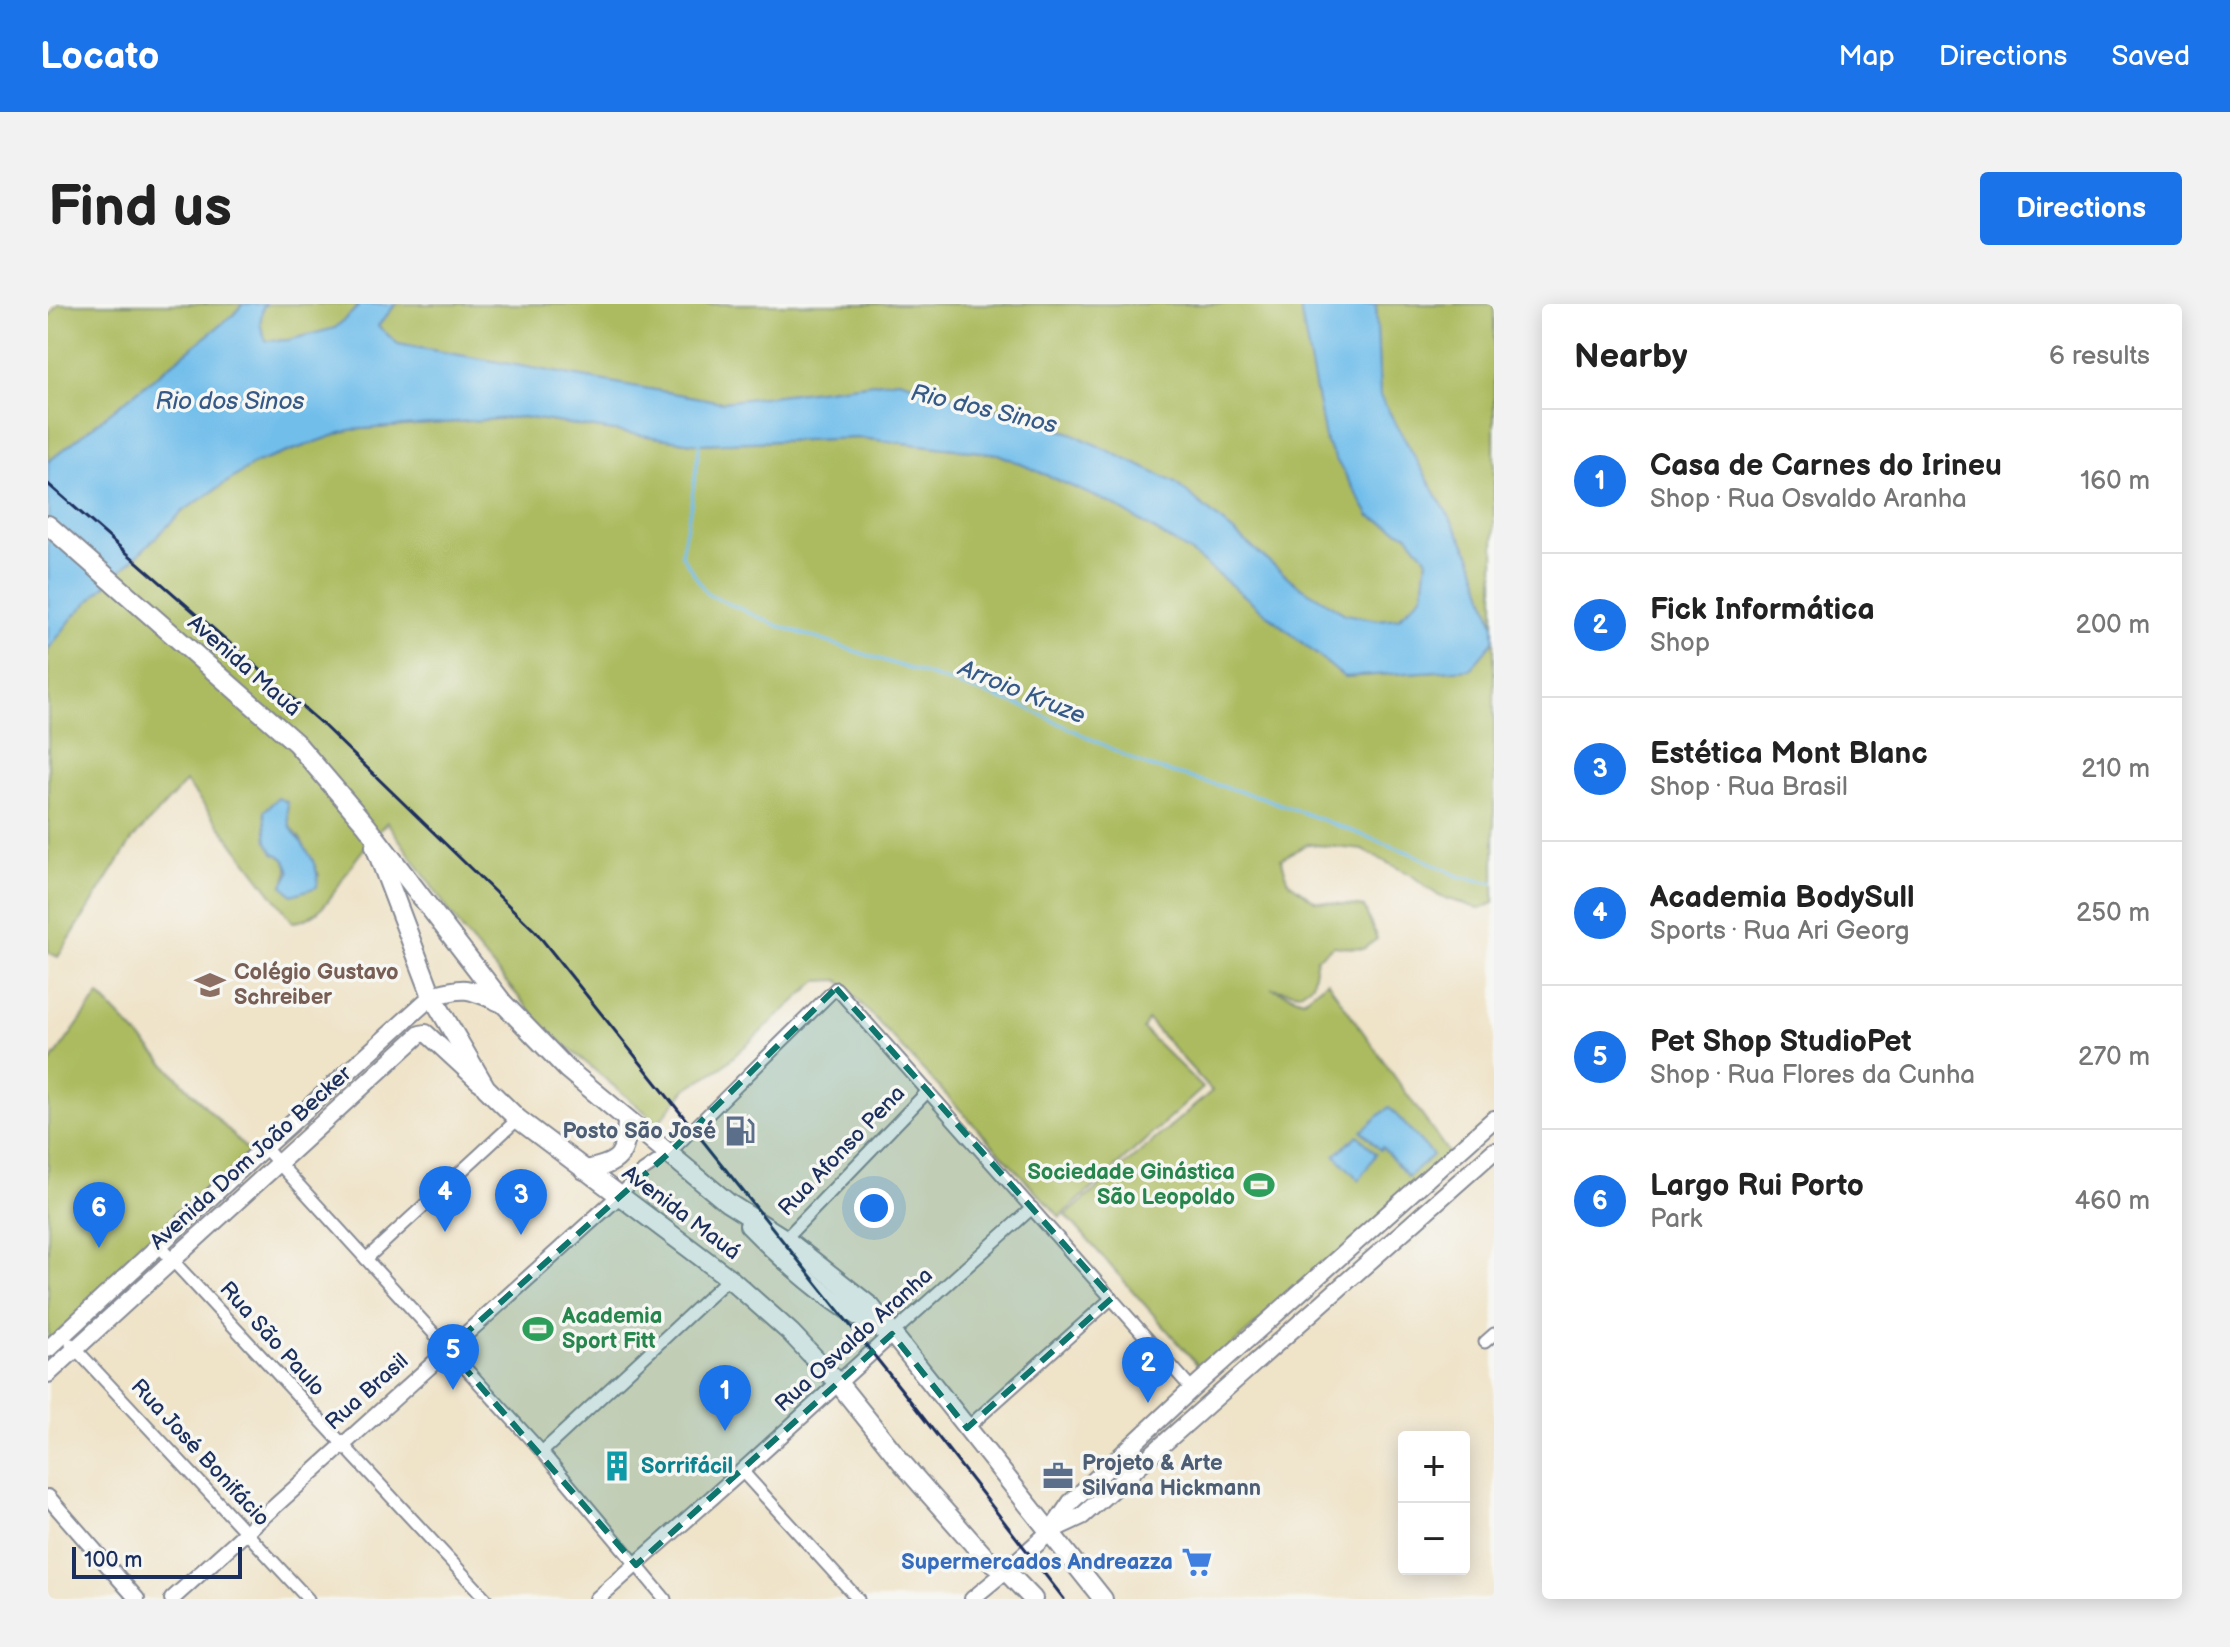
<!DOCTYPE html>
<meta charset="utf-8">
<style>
:root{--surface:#fff;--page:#f2f2f2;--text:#222;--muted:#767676;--line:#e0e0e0;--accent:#1a73e8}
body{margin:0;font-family:"Balsamiq Sans",sans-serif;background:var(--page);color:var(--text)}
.controls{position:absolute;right:24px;bottom:24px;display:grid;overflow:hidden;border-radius:8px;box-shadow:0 4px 20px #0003}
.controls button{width:72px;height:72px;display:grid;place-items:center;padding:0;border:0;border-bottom:2px solid var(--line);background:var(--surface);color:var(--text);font:40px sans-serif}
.scale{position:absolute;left:24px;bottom:20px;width:170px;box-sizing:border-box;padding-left:8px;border:4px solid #1b2f5e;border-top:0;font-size:22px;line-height:28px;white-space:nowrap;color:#1b2f5e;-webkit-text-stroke:6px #f6f6f2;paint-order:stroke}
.you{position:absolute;left:826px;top:904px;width:28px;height:28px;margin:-20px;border:6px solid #fff;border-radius:50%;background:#1a73e8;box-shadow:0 0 0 12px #1a73e833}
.badge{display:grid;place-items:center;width:52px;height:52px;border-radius:50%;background:var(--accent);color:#fff;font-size:26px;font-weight:700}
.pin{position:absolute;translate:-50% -66px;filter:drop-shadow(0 2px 4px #0008)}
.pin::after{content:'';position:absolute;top:42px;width:28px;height:24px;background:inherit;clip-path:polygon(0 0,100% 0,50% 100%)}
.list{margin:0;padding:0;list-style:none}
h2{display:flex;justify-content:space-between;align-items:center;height:104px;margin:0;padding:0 32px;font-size:34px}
h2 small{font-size:26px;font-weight:400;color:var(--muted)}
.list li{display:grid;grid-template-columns:52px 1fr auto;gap:24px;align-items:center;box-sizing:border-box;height:144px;padding:0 32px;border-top:2px solid var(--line)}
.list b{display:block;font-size:30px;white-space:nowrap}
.list p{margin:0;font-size:26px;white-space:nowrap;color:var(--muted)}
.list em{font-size:26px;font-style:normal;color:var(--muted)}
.map{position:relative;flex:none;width:1446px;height:1295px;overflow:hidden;border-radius:8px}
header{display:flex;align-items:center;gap:48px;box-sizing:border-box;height:112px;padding:0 40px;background:var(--accent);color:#fff}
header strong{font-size:38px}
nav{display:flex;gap:44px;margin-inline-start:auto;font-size:28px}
.intro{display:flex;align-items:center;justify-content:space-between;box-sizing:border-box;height:192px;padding:0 48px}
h1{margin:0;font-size:56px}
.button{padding:20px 36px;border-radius:8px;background:var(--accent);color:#fff;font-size:28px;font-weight:700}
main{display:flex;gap:48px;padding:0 48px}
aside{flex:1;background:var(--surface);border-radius:8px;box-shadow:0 4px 20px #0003}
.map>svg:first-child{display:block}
</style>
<header>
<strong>Locato</strong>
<nav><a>Map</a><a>Directions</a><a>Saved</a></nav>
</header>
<div class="intro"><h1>Find us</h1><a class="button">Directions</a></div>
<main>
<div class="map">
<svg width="1446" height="1295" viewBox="0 0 1446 1295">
<rect width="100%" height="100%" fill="#f6f6f2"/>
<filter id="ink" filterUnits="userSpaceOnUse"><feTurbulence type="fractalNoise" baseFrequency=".0125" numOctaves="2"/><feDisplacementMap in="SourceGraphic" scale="16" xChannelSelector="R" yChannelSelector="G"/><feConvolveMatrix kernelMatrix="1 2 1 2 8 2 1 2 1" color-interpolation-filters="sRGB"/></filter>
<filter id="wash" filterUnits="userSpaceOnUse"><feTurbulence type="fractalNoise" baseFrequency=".006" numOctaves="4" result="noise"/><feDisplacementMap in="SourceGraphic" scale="32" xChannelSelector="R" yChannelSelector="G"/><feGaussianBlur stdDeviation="1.8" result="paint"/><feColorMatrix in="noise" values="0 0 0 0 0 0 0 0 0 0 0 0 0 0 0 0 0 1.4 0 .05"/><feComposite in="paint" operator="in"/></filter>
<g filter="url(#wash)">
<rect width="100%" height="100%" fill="#efe3c8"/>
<g fill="#acbb5e" stroke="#64755e" stroke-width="2" fill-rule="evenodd">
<path d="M10,0H195L185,11L0,158V14Z"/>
<path d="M219,0H307L310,3L288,24L241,36L218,37L212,20L215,2Z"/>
<path d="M348,0H1253L1278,139L1322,212L1360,231L1379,255L1375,290L1351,315L1330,316L1297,310L1248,280L1126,178L1023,129L851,76L674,98L350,40L330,22Z"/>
<path d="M1328,0H1446V322L1423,251L1332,92Z"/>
<path d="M475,113L651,140L812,134L950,150L1064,200L1145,250L1296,373L1421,365L1446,336V599L1432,605L1391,592L1363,571L1315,546L1260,540L1233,555L1241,578L1267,597L1316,603L1329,635L1315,645L1286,642L1269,654L1264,680L1251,689L1223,684L1255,696L1279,677L1402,851L1155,1067L1018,911L1164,787L1100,716L1095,725L1155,784L1012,913L791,676L769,677L674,763L638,785L610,819L499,726L417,630L339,518C328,531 315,544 306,558C289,581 277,615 245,618L138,478L84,536L10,653L0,648V346L25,313L135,207L208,159L302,126ZM239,499L241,522L252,534L271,571L235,581C249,550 230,559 220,539C218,534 218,514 216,507Z"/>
<path d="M51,691L203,850L0,1038V762Z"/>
</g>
<g fill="#71beeb" stroke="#4676a4" stroke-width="2">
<path d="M195,0H219L215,2L212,20L218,37L241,36L287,24L310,3L308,0H348L330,22L350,40L674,98L851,76L1023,129L1126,178L1248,280L1297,310L1330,316L1351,314L1375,290L1379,255L1360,231L1322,212L1278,139L1253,10V0H1328L1332,92L1423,251L1446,322V336L1422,365L1296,373L1145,250L1064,200L950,150L812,134L651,140L475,113L302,126L208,159L135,207L25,313L0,346V158L185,11Z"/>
<path d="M230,494L239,498C240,507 239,517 243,524C255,542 273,559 269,583L244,591L235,581L242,568C239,557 236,553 226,549L219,538L216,507Z"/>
<path d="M1341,803L1385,851L1360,873L1334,843L1332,846L1314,827Z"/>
<path d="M1310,831L1328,850L1311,876L1287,851Z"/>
</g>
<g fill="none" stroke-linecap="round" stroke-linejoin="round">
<path stroke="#71beeb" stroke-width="3" d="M652,136L643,201L633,250L659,290L731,322L977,403L1099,462L1213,493L1365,550L1412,573L1446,579"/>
</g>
</g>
<g filter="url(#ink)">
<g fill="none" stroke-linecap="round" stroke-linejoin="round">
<g stroke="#858993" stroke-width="15">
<g id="minor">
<path d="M216,843L494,1148L617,1295"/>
<path d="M570,893L595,867L620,850L788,684L1144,1085"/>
<path d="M737,935L880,787"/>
<path d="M112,943L438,1295"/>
<path d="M318,955L470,815"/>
<path d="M844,1030L984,904"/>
<path d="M1437,1038L1446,1030"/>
<path d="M23,1040L260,1295"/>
<path d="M919,1124L1064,994"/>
<path d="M494,1148L681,974"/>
<path d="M694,1167L810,1295"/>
</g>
</g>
<g stroke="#858993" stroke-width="18">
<g id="tertiary">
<path d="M0,1193L89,1295"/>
<path d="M124,1295L570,893"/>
<path d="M549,1295L694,1167L844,1030"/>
<path d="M924,1295L958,1267"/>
</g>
</g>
<g stroke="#858993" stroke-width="20">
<g id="secondary">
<path d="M0,1045L208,851L384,692"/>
<path d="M0,1070L372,730L378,729L431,778"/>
<path d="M1004,1226L1034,1212L1446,847"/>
<path d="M958,1267L1003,1227L1023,1198L1144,1085L1446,815"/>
</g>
</g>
<g stroke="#858993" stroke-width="22">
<g id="primary">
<path d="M0,221L248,439L318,521L455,699L519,765L680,899L737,935L823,1003L1055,1295"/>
<path d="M327,542L384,692L438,784L470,815L681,974L743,1029L791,1080L855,1160L936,1252L958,1267L985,1295"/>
<path d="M384,692C418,682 420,684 452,698"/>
<path d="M536,866C572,860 578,852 579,816"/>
<path d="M701,921C741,962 789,1005 841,1029"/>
</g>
</g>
<use href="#minor" stroke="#fff" stroke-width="11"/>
<use href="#tertiary" stroke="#fff" stroke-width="14"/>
<use href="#secondary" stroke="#fff" stroke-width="16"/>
<use href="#primary" stroke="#fff" stroke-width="18"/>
<path stroke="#1b2f5e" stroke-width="3" d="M0,180L274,420L488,628L853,1085L1016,1295"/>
</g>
</g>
<path fill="#0f766e" fill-opacity="0.2" stroke="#0f766e" stroke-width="6" stroke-dasharray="16 10" stroke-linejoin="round" d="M788,684L1064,994L919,1124L844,1030L588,1261L400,1045L620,850Z"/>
<defs>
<g id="school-bare" transform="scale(2.4)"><path d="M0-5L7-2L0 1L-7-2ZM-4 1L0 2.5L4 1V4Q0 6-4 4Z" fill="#8d6e63" stroke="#f6f6f2" stroke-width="2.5" paint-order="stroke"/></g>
<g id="fuel-bare" transform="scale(2.4)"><path d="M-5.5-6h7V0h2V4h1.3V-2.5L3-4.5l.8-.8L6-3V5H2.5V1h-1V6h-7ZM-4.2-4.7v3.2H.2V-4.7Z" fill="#5c6f8a" stroke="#f6f6f2" stroke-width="2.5" paint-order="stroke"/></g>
<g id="stadium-bare" transform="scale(2.4)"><path d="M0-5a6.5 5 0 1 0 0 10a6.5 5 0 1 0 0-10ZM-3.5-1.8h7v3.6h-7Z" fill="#2e9e5b" stroke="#f6f6f2" stroke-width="2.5" paint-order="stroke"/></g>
<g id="building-bare" transform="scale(2.4)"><path d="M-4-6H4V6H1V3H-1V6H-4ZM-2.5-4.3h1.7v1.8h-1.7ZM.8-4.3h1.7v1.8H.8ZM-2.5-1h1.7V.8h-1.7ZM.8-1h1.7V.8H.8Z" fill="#0f9aa8" stroke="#f6f6f2" stroke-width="2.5" paint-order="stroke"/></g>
<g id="office-bare" transform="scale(2.4)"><path d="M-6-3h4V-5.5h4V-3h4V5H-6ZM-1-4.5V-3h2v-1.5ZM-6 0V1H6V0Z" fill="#5c6f8a" stroke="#f6f6f2" stroke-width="2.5" paint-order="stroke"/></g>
<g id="supermarket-bare" transform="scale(2.4)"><path d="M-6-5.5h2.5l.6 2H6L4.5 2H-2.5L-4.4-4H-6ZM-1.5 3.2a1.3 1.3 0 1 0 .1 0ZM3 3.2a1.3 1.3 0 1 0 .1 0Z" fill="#3f7fe0" stroke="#f6f6f2" stroke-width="2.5" paint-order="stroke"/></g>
</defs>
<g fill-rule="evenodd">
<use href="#school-bare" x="162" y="681"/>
<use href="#fuel-bare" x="692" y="827"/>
<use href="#stadium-bare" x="1211" y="881"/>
<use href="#stadium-bare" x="490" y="1025"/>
<use href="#building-bare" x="569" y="1162"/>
<use href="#office-bare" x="1010" y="1172"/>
<use href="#supermarket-bare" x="1149" y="1258"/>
</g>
<g text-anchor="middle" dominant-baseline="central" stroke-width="7" stroke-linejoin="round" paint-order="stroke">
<g font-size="22" fill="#1b2f5e" stroke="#f6f6f2">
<text transform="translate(196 362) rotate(41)">Avenida Mauá</text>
<text transform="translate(794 847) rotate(-46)">Rua Afonso Pena</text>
<text transform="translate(203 854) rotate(-42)">Avenida Dom João Becker</text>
<text transform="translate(633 909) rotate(37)">Avenida Mauá</text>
<text transform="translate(224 1035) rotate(48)">Rua São Paulo</text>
<text transform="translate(806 1036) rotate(-42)">Rua Osvaldo Aranha</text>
<text transform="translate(319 1088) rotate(-42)">Rua Brasil</text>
<text transform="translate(152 1149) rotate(47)">Rua José Bonifácio</text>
</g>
<g font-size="22" font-weight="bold" fill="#785e54" stroke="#f6f6f2" text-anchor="start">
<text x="186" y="668">Colégio Gustavo<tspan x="186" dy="25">Schreiber</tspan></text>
</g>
<g font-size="22" font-weight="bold" fill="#4e5e75" stroke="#f6f6f2" text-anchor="end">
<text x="668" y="827">Posto São José</text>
<text x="1034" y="1159" text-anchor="start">Projeto &amp; Arte<tspan x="1034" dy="25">Silvana Hickmann</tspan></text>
</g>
<g font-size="22" font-weight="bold" fill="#27864d" stroke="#f6f6f2" text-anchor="end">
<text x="1187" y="868">Sociedade Ginástica<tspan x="1187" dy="25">São Leopoldo</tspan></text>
<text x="514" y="1012" text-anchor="start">Academia<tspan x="514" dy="25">Sport Fitt</tspan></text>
</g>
<g font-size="22" font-weight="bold" fill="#0d838f" stroke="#f6f6f2" text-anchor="start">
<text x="593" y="1162">Sorrifácil</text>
</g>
<g font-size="22" font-weight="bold" fill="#366cbe" stroke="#f6f6f2" text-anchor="end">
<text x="1125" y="1258">Supermercados Andreazza</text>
</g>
<g font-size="24" font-style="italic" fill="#355a88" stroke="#f6f6f2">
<text x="182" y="97">Rio dos Sinos</text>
<text transform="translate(936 105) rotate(13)">Rio dos Sinos</text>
<text transform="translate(974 388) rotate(22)">Arroio Kruze</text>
</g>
</g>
</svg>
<div class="controls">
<button>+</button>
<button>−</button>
</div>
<div class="scale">100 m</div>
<div class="you"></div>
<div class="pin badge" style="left:677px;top:1127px">1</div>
<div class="pin badge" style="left:1100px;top:1099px">2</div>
<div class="pin badge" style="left:473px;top:931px">3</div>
<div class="pin badge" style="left:397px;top:928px">4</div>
<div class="pin badge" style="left:405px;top:1086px">5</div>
<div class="pin badge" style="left:51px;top:944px">6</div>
</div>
<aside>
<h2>Nearby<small>6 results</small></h2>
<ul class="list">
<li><span class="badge">1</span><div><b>Casa de Carnes do Irineu</b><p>Shop · Rua Osvaldo Aranha</p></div><em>160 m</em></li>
<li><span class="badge">2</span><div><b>Fick Informática</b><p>Shop</p></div><em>200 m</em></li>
<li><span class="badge">3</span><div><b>Estética Mont Blanc</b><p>Shop · Rua Brasil</p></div><em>210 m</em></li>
<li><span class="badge">4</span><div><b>Academia BodySull</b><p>Sports · Rua Ari Georg</p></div><em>250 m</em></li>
<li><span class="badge">5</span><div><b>Pet Shop StudioPet</b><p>Shop · Rua Flores da Cunha</p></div><em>270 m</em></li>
<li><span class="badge">6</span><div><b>Largo Rui Porto</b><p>Park</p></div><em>460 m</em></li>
</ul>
</aside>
</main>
